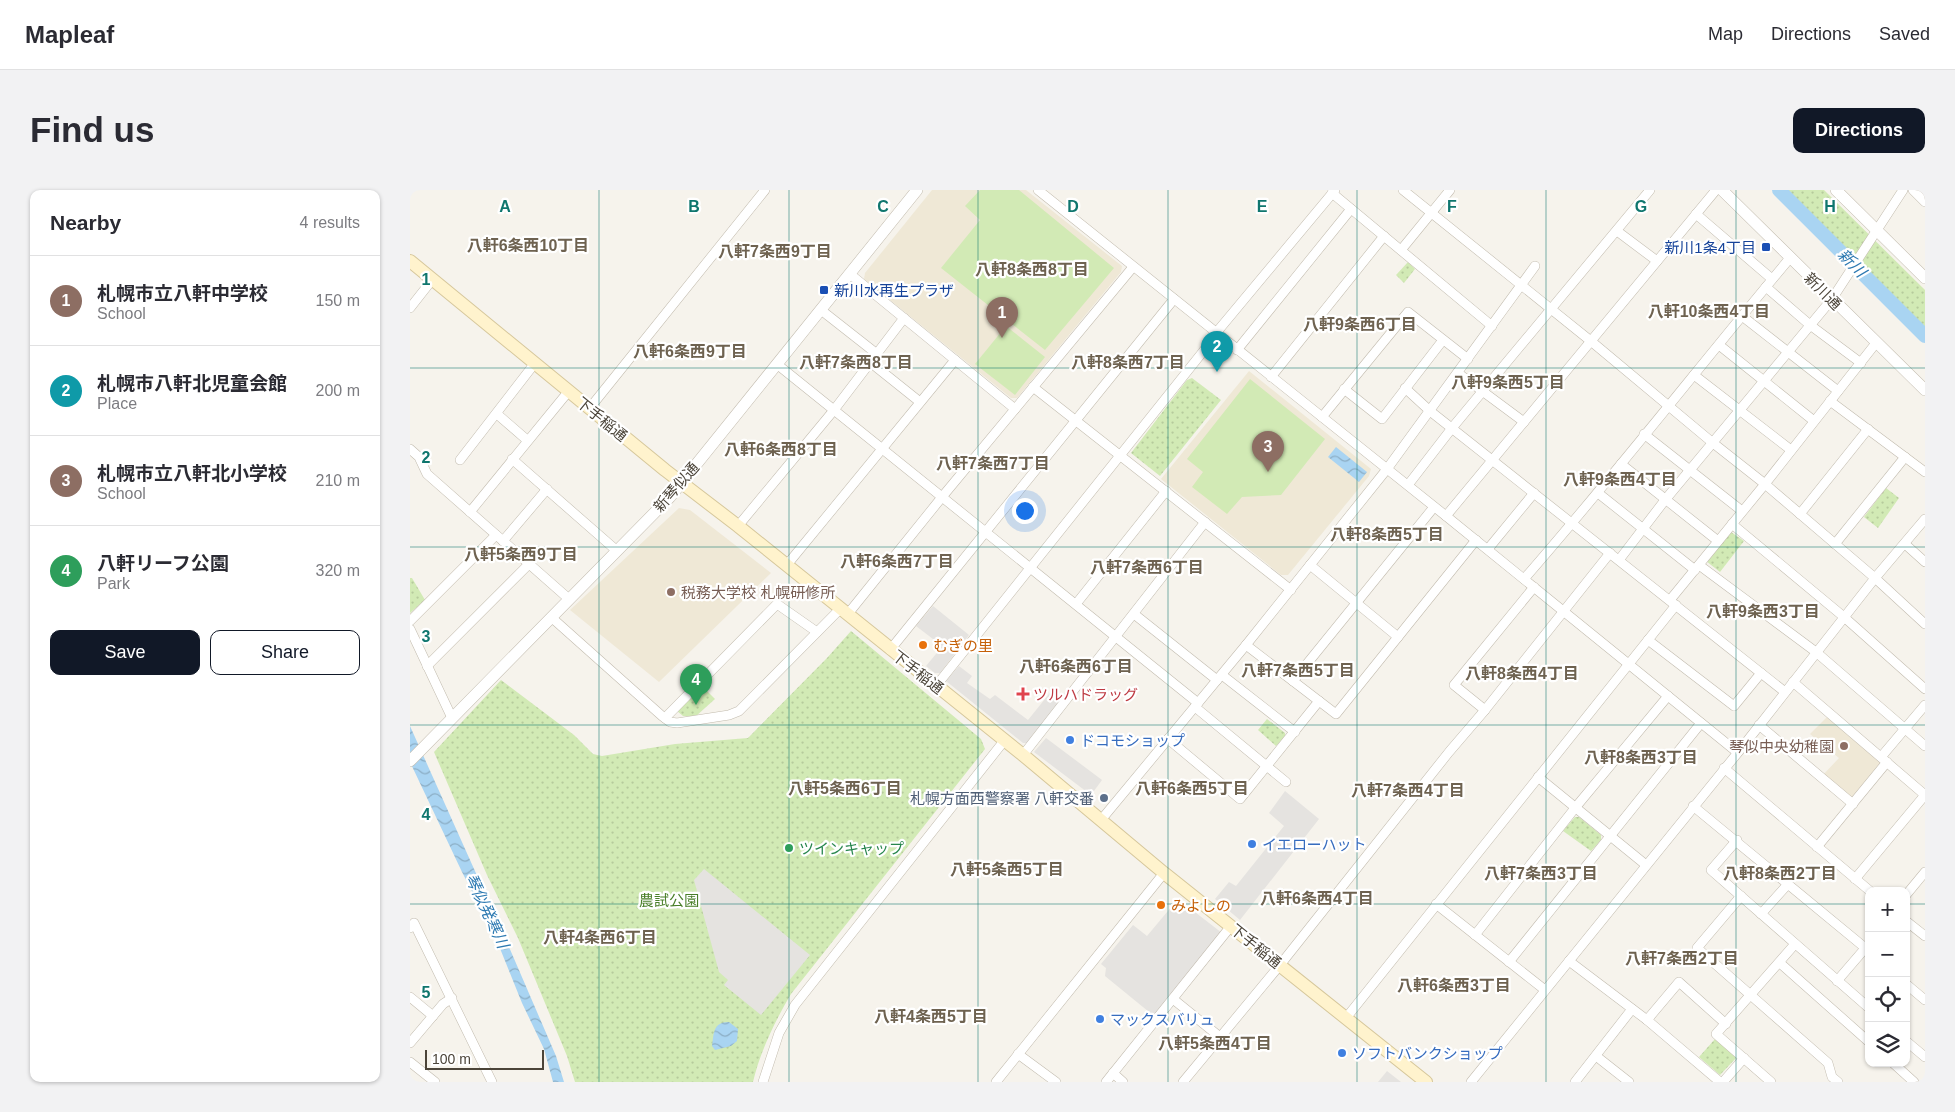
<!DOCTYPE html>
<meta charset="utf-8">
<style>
:root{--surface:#fff;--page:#f2f2f3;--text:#2b2b33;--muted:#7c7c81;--line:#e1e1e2;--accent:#111827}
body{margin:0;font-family:Arial,"Noto Sans JP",sans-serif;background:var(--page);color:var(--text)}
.controls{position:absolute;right:15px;bottom:15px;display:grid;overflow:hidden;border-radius:10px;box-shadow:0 1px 4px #0004}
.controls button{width:45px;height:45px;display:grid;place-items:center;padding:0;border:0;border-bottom:1px solid var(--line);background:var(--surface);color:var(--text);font:25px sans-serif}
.scale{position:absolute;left:15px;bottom:12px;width:119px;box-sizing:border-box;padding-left:5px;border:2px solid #4b4439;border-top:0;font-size:14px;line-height:18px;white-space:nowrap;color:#4b4439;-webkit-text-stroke:4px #fff;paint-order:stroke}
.you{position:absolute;left:614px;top:320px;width:18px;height:18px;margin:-12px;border:4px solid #fff;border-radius:50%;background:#1a73e8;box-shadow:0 0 0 8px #1a73e833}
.badge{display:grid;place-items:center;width:32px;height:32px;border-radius:50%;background:var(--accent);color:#fff;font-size:16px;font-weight:700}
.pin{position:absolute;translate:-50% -41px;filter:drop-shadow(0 1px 2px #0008)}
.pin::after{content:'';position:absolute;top:26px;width:18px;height:15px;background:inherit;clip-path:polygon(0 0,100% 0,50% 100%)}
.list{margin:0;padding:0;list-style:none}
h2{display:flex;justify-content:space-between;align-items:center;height:65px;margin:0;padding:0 20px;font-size:21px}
h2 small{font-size:16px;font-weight:400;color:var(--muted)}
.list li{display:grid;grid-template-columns:32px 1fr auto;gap:15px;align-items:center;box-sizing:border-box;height:90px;padding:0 20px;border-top:1px solid var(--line)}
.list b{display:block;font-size:19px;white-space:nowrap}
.list p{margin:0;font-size:16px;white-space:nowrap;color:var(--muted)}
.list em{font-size:16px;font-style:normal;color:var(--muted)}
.actions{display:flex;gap:10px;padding:15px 20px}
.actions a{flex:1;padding:11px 0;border:1px solid var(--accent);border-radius:10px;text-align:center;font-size:18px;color:var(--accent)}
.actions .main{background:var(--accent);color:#fff}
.icon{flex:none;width:28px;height:28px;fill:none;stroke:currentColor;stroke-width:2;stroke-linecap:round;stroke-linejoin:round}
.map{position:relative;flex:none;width:1515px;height:892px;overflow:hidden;border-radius:10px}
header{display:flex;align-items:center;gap:30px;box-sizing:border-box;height:70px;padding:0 25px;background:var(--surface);border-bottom:1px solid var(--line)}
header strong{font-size:24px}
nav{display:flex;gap:28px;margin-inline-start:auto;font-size:18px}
.intro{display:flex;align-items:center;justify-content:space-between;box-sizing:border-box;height:120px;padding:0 30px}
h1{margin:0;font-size:35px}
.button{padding:12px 22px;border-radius:10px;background:var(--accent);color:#fff;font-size:18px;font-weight:700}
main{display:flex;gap:30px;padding:0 30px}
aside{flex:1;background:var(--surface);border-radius:10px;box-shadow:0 1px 4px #0004}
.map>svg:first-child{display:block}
</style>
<header>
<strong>Mapleaf</strong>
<nav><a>Map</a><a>Directions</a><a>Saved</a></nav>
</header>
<div class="intro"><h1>Find us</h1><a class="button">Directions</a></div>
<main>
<aside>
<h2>Nearby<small>4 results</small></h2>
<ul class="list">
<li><span class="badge" style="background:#8d6e63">1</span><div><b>札幌市立八軒中学校</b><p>School</p></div><em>150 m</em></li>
<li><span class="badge" style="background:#0f9aa8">2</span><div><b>札幌市八軒北児童会館</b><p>Place</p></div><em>200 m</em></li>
<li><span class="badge" style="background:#8d6e63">3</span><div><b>札幌市立八軒北小学校</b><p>School</p></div><em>210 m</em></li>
<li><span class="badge" style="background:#2e9e5b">4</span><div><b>八軒リーフ公園</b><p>Park</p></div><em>320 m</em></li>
</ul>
<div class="actions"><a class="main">Save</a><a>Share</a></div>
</aside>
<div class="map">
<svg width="1515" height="892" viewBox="0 0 1515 892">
<defs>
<pattern id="park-dots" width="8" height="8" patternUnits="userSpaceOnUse" patternTransform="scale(1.25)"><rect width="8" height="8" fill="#d2eab5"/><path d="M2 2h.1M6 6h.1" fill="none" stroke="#b6ca9c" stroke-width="1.8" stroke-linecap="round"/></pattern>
<pattern id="water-waves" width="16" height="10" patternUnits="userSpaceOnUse" patternTransform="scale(1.25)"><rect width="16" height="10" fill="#a9d4f2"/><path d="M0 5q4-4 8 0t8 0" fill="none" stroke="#8caec5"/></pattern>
</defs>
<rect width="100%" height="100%" fill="#f6f3ec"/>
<g fill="#efe8d6">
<path d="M522,0H616L712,76L711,82L607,208H601L454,89L455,83Z"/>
<path d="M839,181L961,279L959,286L878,385H871L751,289Z"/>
<path d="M269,318L280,320L361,383L249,492L160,420Z"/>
<path d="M1418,526L1473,573L1443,609L1413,585L1429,568L1400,544Z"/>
</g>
<g fill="#d2eab5">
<path d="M570,0H609L704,78L635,160L531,78L570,30L555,16Z"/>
<path d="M596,136L635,167L605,205L565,174Z"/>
<path d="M840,189L915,249L871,305L832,307L817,324L782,297L793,282L777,269Z"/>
</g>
<g fill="url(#park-dots)">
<path d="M1375,0H1414L1515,100V140Z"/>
<path d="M998,72L1005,79L994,93L986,85Z"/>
<path d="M782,188L811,210L750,286L721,263L777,190Z"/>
<path d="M1476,298L1489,308L1468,338L1454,327Z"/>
<path d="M1321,342L1334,351L1310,382L1296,371Z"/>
<path d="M0,388H2L15,410L0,423Z"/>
<path d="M441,441L571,549L575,559L381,804C365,831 350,862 343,892H165L157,866L108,748L77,685L24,562L91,490L164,545L183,564L192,566L265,554L338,548L417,468Z"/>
<path d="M293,497L305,509L285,527L273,526L267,521Z"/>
<path d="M857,529L875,543V546L866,556L848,540Z"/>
<path d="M1165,627H1169L1191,645V650L1181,661L1153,641Z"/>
<path d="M1305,849L1327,867L1310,885L1289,867Z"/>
</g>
<g fill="#e5e3e0">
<path d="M523,416L559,445L530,483H525L516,476L531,458L522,451L523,449L506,436Z"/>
<path d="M549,476L562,486L557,493L580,509L585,505L618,530L643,499L653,507L617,553H613L536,491Z"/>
<path d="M636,548L692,590L681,605L624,562Z"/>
<path d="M875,601L909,629L830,730L805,709L819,692L826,696L874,636L859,623Z"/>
<path d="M294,679L400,765L351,825L314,795L318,790L309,782L284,690Z"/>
<path d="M768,709L812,743L744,826L695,786L696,778L691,774L723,735L737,746Z"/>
<path d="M977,881L991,892H968Z"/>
</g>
<g fill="url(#water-waves)">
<path d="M926,257L957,282L949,292L918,267Z"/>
<path d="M0,536L99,757L146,866L154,892H143L134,859L112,813L85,746L52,682L0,572Z"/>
<path d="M319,832L328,839L327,851L321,856L305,860L302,856C304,845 302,832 319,832Z"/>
</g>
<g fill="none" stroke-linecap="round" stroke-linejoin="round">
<path stroke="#a9d4f2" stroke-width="14" d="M1369,0L1515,146"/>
<g stroke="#c2bbae" stroke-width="10">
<g id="minor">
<path d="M628,0L1036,326L1327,562"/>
<path d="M993,0L1182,152L1303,253L1355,294L1465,388L1515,434"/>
<path d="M1503,0L1515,12"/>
<path d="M922,3L1082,136"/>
<path d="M1286,24L1362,89"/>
<path d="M1207,41L1247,71"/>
<path d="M991,60L1040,0"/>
<path d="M440,84L605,219"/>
<path d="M1356,97L1400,135L1451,173"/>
<path d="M0,118L22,90"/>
<path d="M411,120L467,164"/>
<path d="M1332,126L1428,201"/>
<path d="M806,143L925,0"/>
<path d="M1309,155L1404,231"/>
<path d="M827,160L941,19"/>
<path d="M460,172L510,212"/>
<path d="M368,175L788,513"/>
<path d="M1048,183L1114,232"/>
<path d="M1284,185L1381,260"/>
<path d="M861,187L974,46"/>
<path d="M623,197L881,400"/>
<path d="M995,198L1020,221L1375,502"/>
<path d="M934,199L972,229L1033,150"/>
<path d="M1420,211L1515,282"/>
<path d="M179,219L355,0"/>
<path d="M87,224L117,250"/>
<path d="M912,227L998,122L1058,169"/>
<path d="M1234,244L1332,321"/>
<path d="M0,259L9,267L17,284L159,409"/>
<path d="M102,269L206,360"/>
<path d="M50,270L125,173"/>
<path d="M1211,274L1308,351"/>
<path d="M998,295L1042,238L1240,0"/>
<path d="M1188,303L1285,380"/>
<path d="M60,322L158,202"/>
<path d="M1390,324L1458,239"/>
<path d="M1036,326L1306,0"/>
<path d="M1322,334L1434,427L1515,499"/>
<path d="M328,336L424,220L494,128"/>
<path d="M93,351L137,299"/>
<path d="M1425,354L1495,267"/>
<path d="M1495,354L1515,372"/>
<path d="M1078,359L1124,303"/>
<path d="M1209,370L1255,310L1422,109L1493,0"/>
<path d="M900,375L988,447"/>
<path d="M1289,375L1406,462L1515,556"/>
<path d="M376,376L545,170"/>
<path d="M1114,389C1206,284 1291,174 1380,68"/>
<path d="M1260,410L1355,294L1466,153"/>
<path d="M666,414L756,301"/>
<path d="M724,424L807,490"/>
<path d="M437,425L532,307L723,77"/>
<path d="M141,427L252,526L260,532L267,533L319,525L329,521L430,419"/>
<path d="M0,431L86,345"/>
<path d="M0,439L42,528"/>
<path d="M1238,450L1324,516L1351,483"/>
<path d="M836,455L926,524L1066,350"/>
<path d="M480,460L764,109"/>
<path d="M17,476L119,374"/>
<path d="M812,485L885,542"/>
<path d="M883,491L1024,317"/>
<path d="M1383,492L1515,605"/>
<path d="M526,496L807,144"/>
<path d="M785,517L876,592"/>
<path d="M1075,520L1044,495L1124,397"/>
<path d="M255,528L367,414L407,442"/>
<path d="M1349,535L1443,614"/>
<path d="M758,549L830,609L909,511"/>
<path d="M613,565L795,332"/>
<path d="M1471,567L1515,515"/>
<path d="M1314,578L1460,701"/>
<path d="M1128,587L1236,675"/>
<path d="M1283,616L1459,761"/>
<path d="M691,630L836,455L977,279L1125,76"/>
<path d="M1327,650L1301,680L1459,818"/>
<path d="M1407,657L1477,572"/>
<path d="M1445,689L1515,605"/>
<path d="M1496,705L1515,682"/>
<path d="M1331,706L1287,758L1418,873L1422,887L1428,892"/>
<path d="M1026,714L1135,800"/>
<path d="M1351,724L1378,694"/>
<path d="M1496,731L1515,746"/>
<path d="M0,738L4,733L82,892"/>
<path d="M1065,745L1165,618L1258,506"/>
<path d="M1159,771L1237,830L1310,892"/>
<path d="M1099,772L1291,533"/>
<path d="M1370,773L1459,852"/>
<path d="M1427,791L1458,755"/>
<path d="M1496,794L1515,810"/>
<path d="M0,807L23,826"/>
<path d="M763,809L810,847"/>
<path d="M936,828L1266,415"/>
<path d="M1237,830L1269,792L1316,834"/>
<path d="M1496,851L1515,867"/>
<path d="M0,853L33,814L42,808"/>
<path d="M608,864L646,892"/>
<path d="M1186,866L1219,892"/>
<path d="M0,872L25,892"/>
<path d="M1483,873L1504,892"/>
<path d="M703,883L713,892"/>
<path d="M353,892L369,843L385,815L594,551"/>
<path d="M586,892L754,683"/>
<path d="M696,892L821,736"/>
<path d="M773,892L870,775L1039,562L1075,520L1200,363"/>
<path d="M1061,892L1334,555L1465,388L1515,329"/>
<path d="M1165,892L1222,819"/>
<path d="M1313,892L1334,868"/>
<path d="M1361,892L1306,844L1385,754"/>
</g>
</g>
<g stroke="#c2bbae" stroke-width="12">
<g id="tertiary">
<path d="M1312,0L1515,200"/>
<path d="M1426,0L1515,88"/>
<path d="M0,571L260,307L507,0"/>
</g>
</g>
<g stroke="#d6c79b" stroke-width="14">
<path id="secondary" d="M0,71L255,280L328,336L613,565L754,683L1016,892"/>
</g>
<use href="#minor" stroke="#fff" stroke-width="9"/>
<use href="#tertiary" stroke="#fff" stroke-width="11"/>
<use href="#secondary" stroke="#fff3cd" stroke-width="12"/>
</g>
<path fill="none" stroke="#0f766e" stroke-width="1" stroke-opacity="0.55" d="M189,0V892M379,0V892M568,0V892M758,0V892M947,0V892M1136,0V892M1326,0V892M0,178H1515M0,357H1515M0,535H1515M0,714H1459M1496,714H1515"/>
<g fill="#1a4fb4" stroke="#fff" stroke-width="2">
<rect x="1351" y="52" width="10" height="10" rx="2.5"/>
<rect x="409" y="95" width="10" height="10" rx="2.5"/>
</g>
<g fill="#8d6e63" stroke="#fff" stroke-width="2">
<circle cx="261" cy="402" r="5"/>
<circle cx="1434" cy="556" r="5"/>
</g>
<g fill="#e8710a" stroke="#fff" stroke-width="2">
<circle cx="513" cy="455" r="5"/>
<circle cx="751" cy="715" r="5"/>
</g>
<path fill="#e0444e" stroke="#fff" stroke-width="2" d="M610.5 496.5h5v5h5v5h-5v5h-5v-5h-5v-5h5z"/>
<g fill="#3f7fe0" stroke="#fff" stroke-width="2">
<circle cx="660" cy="550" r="5"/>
<circle cx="842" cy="654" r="5"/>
<circle cx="690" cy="829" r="5"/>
<circle cx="932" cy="863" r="5"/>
</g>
<circle fill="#5c6f8a" stroke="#fff" stroke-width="2" cx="694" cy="608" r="5"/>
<circle fill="#2e9e5b" stroke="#fff" stroke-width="2" cx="379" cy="658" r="5"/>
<g text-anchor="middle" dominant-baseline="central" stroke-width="4.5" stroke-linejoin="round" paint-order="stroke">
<g font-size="15" fill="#164399" stroke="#fff" text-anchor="end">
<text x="1346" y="57">新川1条4丁目</text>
<text x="424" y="100" text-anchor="start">新川水再生プラザ</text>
</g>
<g font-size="15" fill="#4b4439" stroke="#fff">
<text transform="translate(1413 101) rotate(45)">新川通</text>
<text transform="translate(192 229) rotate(39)">下手稲通</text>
<text transform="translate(266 297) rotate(-49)">新琴似通</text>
<text transform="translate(508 482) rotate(38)">下手稲通</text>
<text transform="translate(846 756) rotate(39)">下手稲通</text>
</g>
<g font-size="15" fill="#785e54" stroke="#fff" text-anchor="start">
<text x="271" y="402">税務大学校 札幌研修所</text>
<text x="1424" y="556" text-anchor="end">琴似中央幼稚園</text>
</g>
<g font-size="15" fill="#c56008" stroke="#fff" text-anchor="start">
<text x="523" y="455">むぎの里</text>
<text x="761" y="715">みよしの</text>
</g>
<g font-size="15" fill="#be3a42" stroke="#fff" text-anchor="start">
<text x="623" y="504">ツルハドラッグ</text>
</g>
<g font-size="15" fill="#366cbe" stroke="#fff" text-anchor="start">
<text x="670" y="550">ドコモショップ</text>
<text x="852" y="654">イエローハット</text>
<text x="700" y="829">マックスバリュ</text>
<text x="942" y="863">ソフトバンクショップ</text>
</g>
<g font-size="15" fill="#4e5e75" stroke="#fff" text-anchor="end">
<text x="684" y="608">札幌方面西警察署 八軒交番</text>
</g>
<g font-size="15" fill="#27864d" stroke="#fff" text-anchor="start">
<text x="389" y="658">ツインキャップ</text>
</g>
<g font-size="15" fill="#4a7f2a" stroke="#fff">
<text x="259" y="710">農試公園</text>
</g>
<g font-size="16" font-weight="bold" fill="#6e6250" stroke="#fff">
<text x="118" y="55">八軒6条西10丁目</text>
<text x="365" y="61">八軒7条西9丁目</text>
<text x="622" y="79">八軒8条西8丁目</text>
<text x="1299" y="121">八軒10条西4丁目</text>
<text x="950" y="134">八軒9条西6丁目</text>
<text x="280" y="161">八軒6条西9丁目</text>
<text x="446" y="172">八軒7条西8丁目</text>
<text x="718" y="172">八軒8条西7丁目</text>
<text x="1098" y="192">八軒9条西5丁目</text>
<text x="371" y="259">八軒6条西8丁目</text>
<text x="583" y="273">八軒7条西7丁目</text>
<text x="1210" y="289">八軒9条西4丁目</text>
<text x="977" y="344">八軒8条西5丁目</text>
<text x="111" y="364">八軒5条西9丁目</text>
<text x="487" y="371">八軒6条西7丁目</text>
<text x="737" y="377">八軒7条西6丁目</text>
<text x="1353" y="421">八軒9条西3丁目</text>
<text x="666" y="476">八軒6条西6丁目</text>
<text x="888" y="480">八軒7条西5丁目</text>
<text x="1112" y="483">八軒8条西4丁目</text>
<text x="1231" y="567">八軒8条西3丁目</text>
<text x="435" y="598">八軒5条西6丁目</text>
<text x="782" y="598">八軒6条西5丁目</text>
<text x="998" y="600">八軒7条西4丁目</text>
<text x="597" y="679">八軒5条西5丁目</text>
<text x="1131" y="683">八軒7条西3丁目</text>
<text x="1370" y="683">八軒8条西2丁目</text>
<text x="907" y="708">八軒6条西4丁目</text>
<text x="190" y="747">八軒4条西6丁目</text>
<text x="1272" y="768">八軒7条西2丁目</text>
<text x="1044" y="795">八軒6条西3丁目</text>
<text x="521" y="826">八軒4条西5丁目</text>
<text x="805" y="853">八軒5条西4丁目</text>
</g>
<g font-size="16" font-style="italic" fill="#2e7ab2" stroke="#fff">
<text transform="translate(1442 73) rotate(45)">新川</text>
<text transform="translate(77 721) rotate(65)">琴似発寒川</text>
</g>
</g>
<g font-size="16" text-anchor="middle" font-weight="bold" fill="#0f766e" stroke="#fff" stroke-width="4.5" stroke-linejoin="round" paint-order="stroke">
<text x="95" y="22">A</text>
<text x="284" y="22">B</text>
<text x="473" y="22">C</text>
<text x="663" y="22">D</text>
<text x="852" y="22">E</text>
<text x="1042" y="22">F</text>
<text x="1231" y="22">G</text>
<text x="1420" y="22">H</text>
<text x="16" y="95">1</text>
<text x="16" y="273">2</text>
<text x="16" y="452">3</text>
<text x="16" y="630">4</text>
<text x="16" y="808">5</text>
</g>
</svg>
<div class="controls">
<button>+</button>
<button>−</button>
<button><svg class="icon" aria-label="locate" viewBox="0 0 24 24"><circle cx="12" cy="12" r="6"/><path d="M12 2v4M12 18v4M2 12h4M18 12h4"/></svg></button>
<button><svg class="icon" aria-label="layers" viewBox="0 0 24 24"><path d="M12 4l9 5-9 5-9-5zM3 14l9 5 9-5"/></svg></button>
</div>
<div class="scale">100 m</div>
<div class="you"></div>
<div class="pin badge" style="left:592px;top:148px;background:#8d6e63">1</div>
<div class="pin badge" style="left:807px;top:182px;background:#0f9aa8">2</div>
<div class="pin badge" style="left:858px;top:282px;background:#8d6e63">3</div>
<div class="pin badge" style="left:286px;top:515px;background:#2e9e5b">4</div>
</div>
</main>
